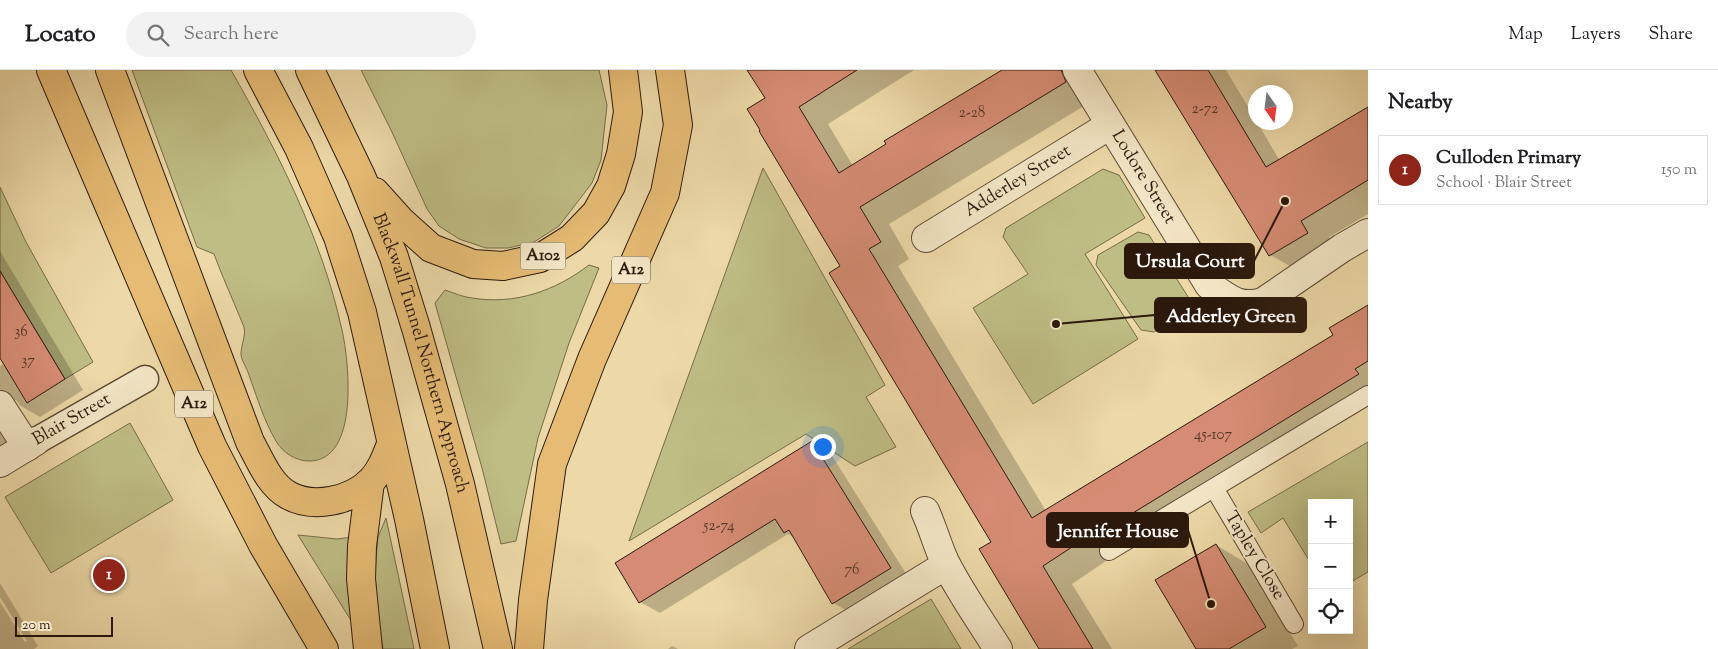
<!DOCTYPE html>
<meta charset="utf-8">
<style>
:root{--surface:#fff;--page:#f2f2f2;--text:#202124;--muted:#757577;--line:#e0e0e0;--accent:#8f2418}
body{margin:0;font-family:"Sorts Mill Goudy",serif;background:var(--page);color:var(--text)}
.controls{position:absolute;right:15px;bottom:15px;display:grid;overflow:hidden;border-radius:0px;box-shadow:0 5px 20px #0002}
.controls button{width:45px;height:45px;display:grid;place-items:center;padding:0;border:0;border-bottom:1px solid var(--line);background:var(--surface);color:var(--text);font:25px sans-serif}
.compass{position:absolute;left:1248px;top:15px;width:45px;height:45px;border-radius:50%;background:var(--surface);box-shadow:0 5px 20px #0002;rotate:166deg}
.scale{position:absolute;left:15px;bottom:12px;width:98px;box-sizing:border-box;padding-left:5px;border:2px solid #2c190c;border-top:0;font-size:14px;line-height:18px;white-space:nowrap;color:#2c190c;-webkit-text-stroke:4px #f3e6c6;paint-order:stroke}
.you{position:absolute;left:822px;top:376px;width:18px;height:18px;margin:-12px;border:4px solid #fff;border-radius:50%;background:#1a73e8;box-shadow:0 0 0 8px #1a73e833}
.badge{display:grid;place-items:center;width:32px;height:32px;border-radius:50%;background:var(--accent);color:#fff;font-size:16px;font-weight:700}
.pin{position:absolute;translate:-50% -50%;border:2px solid #fff;box-shadow:0 1px 5px #0006}
.list{margin:0;padding:0;list-style:none}
h2{display:flex;justify-content:space-between;align-items:center;height:65px;margin:0;padding:0 20px;font-size:21px}
h2 small{font-size:16px;font-weight:400;color:var(--muted)}
.list li{display:grid;grid-template-columns:32px 1fr auto;gap:15px;align-items:center;box-sizing:border-box;height:70px;margin:0 10px 10px;padding:0 10px;border:1px solid var(--line);border-radius:0px}
.list b{display:block;font-size:19px;white-space:nowrap}
.list p{margin:0;font-size:16px;white-space:nowrap;color:var(--muted)}
.list em{font-size:16px;font-style:normal;color:var(--muted)}
.icon{flex:none;width:28px;height:28px;fill:none;stroke:currentColor;stroke-width:2;stroke-linecap:round;stroke-linejoin:round}
.map{position:relative;flex:none;width:1368px;height:579px;overflow:hidden}
header{display:flex;align-items:center;gap:30px;box-sizing:border-box;height:70px;padding:0 25px;background:var(--surface);border-bottom:1px solid var(--line)}
header strong{font-size:24px}
nav{display:flex;gap:28px;margin-inline-start:auto;font-size:18px}
.search{width:350px;height:45px;background:var(--page);display:flex;align-items:center;gap:12px;box-sizing:border-box;padding:0 18px;border-radius:28px;color:var(--muted);font-size:19px}
main{display:flex}
aside{flex:1;background:var(--surface)}
.map>svg:first-child{display:block}
</style>
<header>
<strong>Locato</strong>
<div class="search"><svg class="icon" aria-label="search" viewBox="0 0 24 24"><circle cx="10" cy="10" r="6"/><path d="M15 15l6 6"/></svg>Search here</div>
<nav><a>Map</a><a>Layers</a><a>Share</a></nav>
</header>
<main>
<div class="map">
<svg width="1368" height="579" viewBox="0 0 1368 579">
<rect width="100%" height="100%" fill="#ecd9a7"/>
<filter id="stains"><feTurbulence type="fractalNoise" baseFrequency=".004" numOctaves="4"/><feColorMatrix values="0 0 0 0 .2 0 0 0 0 .09 0 0 0 0 .02 0 0 0 .5 -.17"/></filter>
<radialGradient id="worn" r=".72"><stop offset=".6" stop-color="#630" stop-opacity="0"/><stop offset="1" stop-color="#630" stop-opacity=".3"/></radialGradient>
<g fill="#bebd83" stroke="#756b48">
<path d="M132,0H231C277,81 322,168 342,260C349,291 360,391 309,391C296,391 283,383 276,371C264,351 257,327 249,305C247,298 241,290 241,284C241,275 246,266 244,257C241,249 237,241 234,233C227,217 220,200 214,184L197,177Z"/>
<path d="M361,0H599L607,35L601,90L592,113L559,156L534,172L508,178H486L459,169L439,156L427,139L391,60Z"/>
<path d="M763,98L885,315L866,327L896,377L855,396L806,364L629,471Z"/>
<path d="M1103,99L1119,105L1145,148L1085,184L1138,269L1033,334L973,238L1028,204L1003,167L1006,158Z"/>
<path d="M0,117L26,172L93,292L65,309L0,201Z"/>
<path d="M1138,162L1149,165L1190,230L1186,243L1154,262L1141,260L1096,195L1098,185Z"/>
<path d="M589,195L599,198L569,273L538,368L516,471L501,474L482,398L435,233L445,220C454,223 463,227 472,228C515,235 555,221 589,195Z"/>
<path d="M130,353L173,430L51,503L5,427Z"/>
<path d="M1368,372V502L1349,513V433H1312V495L1283,448L1261,463L1248,442Z"/>
<path d="M386,448L414,579H383L377,537L375,502L378,467Z"/>
<path d="M298,465L337,469L352,467L355,557Z"/>
<path d="M931,529L961,579H848Z"/>
</g>
<g fill="#0003">
<path d="M757,0H914L828,54L853,96L1004,0H1069L1089,33L889,154L909,189L898,196L1046,441L1335,265L1368,236V334L1124,483L1121,481L1072,514L1112,579H1041L981,480L993,472L842,197L767,28Z"/>
<path d="M1156,0H1226L1256,50V52H1257L1280,91L1368,38V144L1329,167L1336,179L1299,201L1270,185Z"/>
<path d="M0,181L83,320L40,347L21,336L16,330L10,332L16,374L0,384V296L19,285L0,253Z"/>
<path d="M812,373L831,384L910,510L853,544L833,533L795,468L788,464L660,543L640,532Z"/>
<path d="M1216,475L1248,494L1298,576L1292,579H1198L1157,511Z"/>
<path d="M0,513L38,576L34,579H0V532L25,572L27,571L0,527Z"/>
<path d="M672,576L678,579H668Z"/>
</g>
<g fill="#d68c74" stroke="#2c190c">
<path d="M747,0H857L799,37L839,103L886,74L884,71L1002,0H1061L1066,12L860,137L881,172L869,179L1032,448L1333,265L1329,258L1368,235V291L1355,299L1359,304L1094,467L1092,464L1043,496L1093,579H1039L979,479L991,472L829,203L840,196L759,61L760,60L747,39L765,28Z"/>
<path d="M1155,0H1208L1266,97L1368,37V110L1301,151L1308,163L1269,186Z"/>
<path d="M0,201L65,309L27,333L0,288Z"/>
<path d="M812,371L891,498L832,534L789,460L784,463L775,449L639,533L615,493Z"/>
<path d="M1216,474L1266,557L1229,579H1196L1155,510Z"/>
</g>
<g fill="none" stroke-linecap="round" stroke-linejoin="round">
<g stroke="#5c4933" stroke-width="20">
<g id="service">
<path d="M1214,418L1294,554"/>
<path d="M1109,481L1368,325"/>
</g>
</g>
<g stroke="#5c4933" stroke-width="29">
<path id="pedestrian" d="M36,371L145,309"/>
</g>
<g stroke="#5c4933" stroke-width="30">
<g id="minor">
<path id="s1" d="M1077,0L1209,215C1228,228 1239,239 1263,232L1342,178L1368,163"/>
<path id="s2" d="M926,168L1110,55"/>
<path d="M0,335L27,377"/>
<path d="M0,393L36,371"/>
<path d="M925,441C933,458 937,475 945,492C960,522 980,550 998,579"/>
<path d="M809,579L946,495"/>
</g>
</g>
<g stroke="#2c190c" stroke-width="30">
<g id="trunk">
<path d="M51,0L212,376L263,475L324,579"/>
<path d="M110,0L250,372C260,390 269,414 288,425C313,439 351,431 371,411C381,401 386,387 391,374"/>
<path d="M258,0L299,78L321,128L338,167L362,242L409,449L435,579"/>
<path id="s3" d="M310,0L361,106L394,187L416,258L460,414L498,579"/>
<path d="M375,122L402,152L431,178L473,194L503,196L540,188L572,168L596,143L611,116L621,84L628,42L623,0"/>
<path d="M368,579L361,509L362,476L370,412"/>
<path d="M529,579L533,530L552,394L592,289L665,123L678,55L670,0"/>
</g>
</g>
<use href="#service" stroke="#f3e6c6" stroke-width="18"/>
<use href="#pedestrian" stroke="#f3e6c6" stroke-width="26"/>
<use href="#minor" stroke="#f3e6c6" stroke-width="28"/>
<use href="#trunk" stroke="#e6bc74" stroke-width="28"/>
</g>
<g text-anchor="middle" dominant-baseline="central" stroke-width="4" stroke-linejoin="round" paint-order="stroke">
<g font-size="15" fill="#563626">
<text x="1205" y="39">2-72</text>
<text x="972" y="43">2-28</text>
<text x="21" y="262">36</text>
<text x="28" y="291">37</text>
<text x="1213" y="365">45-107</text>
<text x="719" y="456">52-74</text>
<text x="852" y="500">76</text>
</g>
<g fill="#f3e6c6" stroke="#685644" stroke-width="1">
<rect x="520.5" y="172.5" width="45" height="27" rx="4"/>
<rect x="612" y="186.5" width="38" height="27" rx="4"/>
<rect x="175" y="320.5" width="38" height="27" rx="4"/>
</g>
<g font-size="16" font-weight="bold" fill="#2c190c">
<text x="543" y="186">A102</text>
<text x="631" y="200">A12</text>
<text x="194" y="334">A12</text>
</g>
<g font-size="18" fill="#2c190c" stroke="#f3e6c6">
<text stroke="none"><textPath href="#s1" startOffset="126">Lodore Street</textPath></text>
<text stroke="none"><textPath href="#s2" startOffset="108">Adderley Street</textPath></text>
<text stroke="none"><textPath href="#s3" startOffset="305">Blackwall Tunnel Northern Approach</textPath></text>
<text transform="translate(72 350) rotate(-30)">Blair Street</text>
<text transform="translate(1254 486) rotate(59)">Tapley Close</text>
</g>
</g>
<path fill="none" stroke="#2c190c" stroke-width="2" d="M1285 131L1254 191M1056 254L1155 245M1211 534L1188 460"/>
<g fill="#2c190c" stroke="#f3e6c6" stroke-width="2">
<circle cx="1285" cy="131" r="5"/>
<circle cx="1056" cy="254" r="5"/>
<circle cx="1211" cy="534" r="5"/>
</g>
<g fill="#2c190c" stroke="#2c190c" stroke-width="2">
<rect x="1125" y="174" width="129" height="34" rx="5"/>
<rect x="1155" y="228" width="151" height="34" rx="5"/>
<rect x="1047" y="443" width="141" height="34" rx="5"/>
</g>
<g font-size="19" text-anchor="middle" font-weight="bold" fill="#fff">
<text x="1190" y="197">Ursula Court</text>
<text x="1231" y="252">Adderley Green</text>
<text x="1118" y="467">Jennifer House</text>
</g>
<rect width="100%" height="100%" filter="url(#stains)"/>
<rect width="100%" height="100%" fill="url(#worn)"/>
</svg>
<div class="controls">
<button>+</button>
<button>−</button>
<button><svg class="icon" aria-label="locate" viewBox="0 0 24 24"><circle cx="12" cy="12" r="6"/><path d="M12 2v4M12 18v4M2 12h4M18 12h4"/></svg></button>
</div>
<svg class="compass" viewBox="-18 -18 36 36"><path d="M0-13l5 13h-10z" fill="#e53935"/><path d="M0 13l5-13h-10z" fill="#757577"/></svg>
<div class="scale">20 m</div>
<div class="you"></div>
<div class="pin badge" style="left:109px;top:505px">1</div>
</div>
<aside>
<h2>Nearby<small></small></h2>
<ul class="list">
<li><span class="badge">1</span><div><b>Culloden Primary</b><p>School · Blair Street</p></div><em>150 m</em></li>
</ul>
</aside>
</main>
